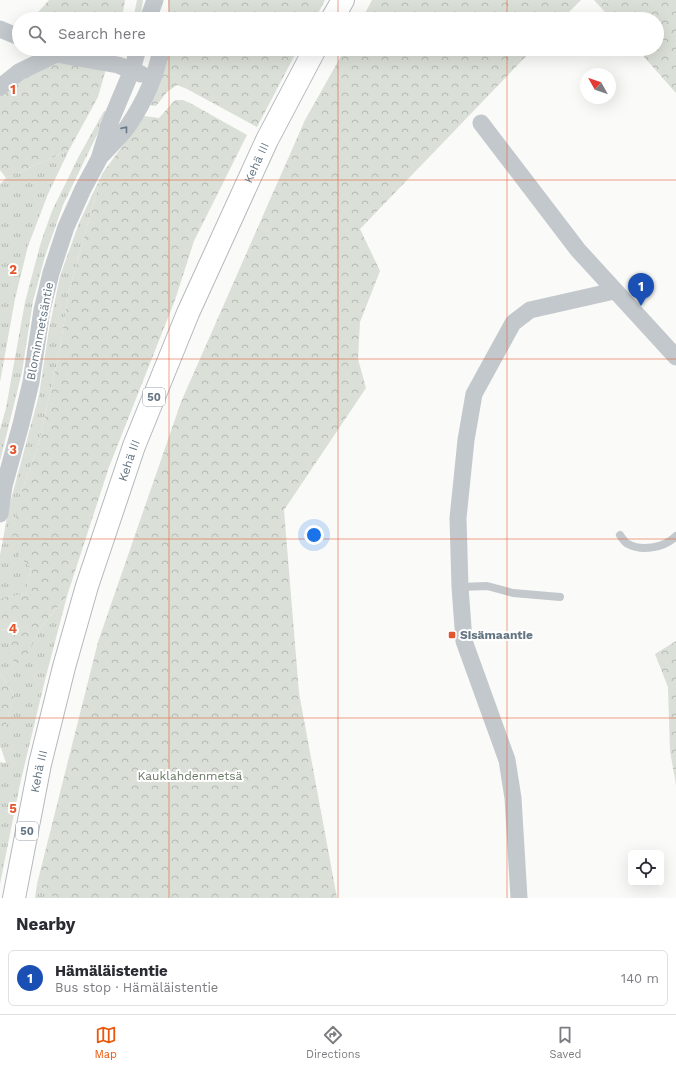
<!DOCTYPE html>
<meta charset="utf-8">
<style>
:root{--surface:#fff;--page:#f7f7f7;--text:#2b2b33;--muted:#7c7c81;--line:#e1e1e2;--accent:#ea580c}
body{margin:0;font-family:"Work Sans",sans-serif;background:var(--page);color:var(--text)}
.controls{position:absolute;right:12px;bottom:12px;display:grid;overflow:hidden;border-radius:6px;box-shadow:0 4px 16px #0002}
.controls button{width:36px;height:36px;display:grid;place-items:center;padding:0;border:0;border-bottom:1px solid var(--line);background:var(--surface);color:var(--text);font:20px sans-serif}
.compass{position:absolute;left:580px;top:68px;width:36px;height:36px;border-radius:50%;background:var(--surface);box-shadow:0 4px 16px #0002;rotate:310deg}
.you{position:absolute;left:314px;top:535px;width:14px;height:14px;margin:-10px;border:3px solid #fff;border-radius:50%;background:#1a73e8;box-shadow:0 0 0 6px #1a73e833}
.badge{display:grid;place-items:center;width:26px;height:26px;border-radius:50%;background:var(--accent);color:#fff;font-size:13px;font-weight:700}
.pin{position:absolute;translate:-50% -33px;filter:drop-shadow(0 1px 2px #0008)}
.pin::after{content:'';position:absolute;top:21px;width:14px;height:12px;background:inherit;clip-path:polygon(0 0,100% 0,50% 100%)}
.list{margin:0;padding:0;list-style:none}
h2{display:flex;justify-content:space-between;align-items:center;height:52px;margin:0;padding:0 16px;font-size:17px}
h2 small{font-size:13px;font-weight:400;color:var(--muted)}
.list li{display:grid;grid-template-columns:26px 1fr auto;gap:12px;align-items:center;box-sizing:border-box;height:56px;margin:0 8px 8px;padding:0 8px;border:1px solid var(--line);border-radius:6px}
.list b{display:block;font-size:15px;white-space:nowrap}
.list p{margin:0;font-size:13px;white-space:nowrap;color:var(--muted)}
.list em{font-size:13px;font-style:normal;color:var(--muted)}
.icon{flex:none;width:22px;height:22px;fill:none;stroke:currentColor;stroke-width:2;stroke-linecap:round;stroke-linejoin:round}
.map{position:relative;flex:none;width:676px;height:898px;overflow:hidden}
.search{position:absolute;background:var(--surface);box-shadow:0 4px 16px #0002;left:12px;right:12px;top:12px;height:44px;display:flex;align-items:center;gap:10px;box-sizing:border-box;padding:0 14px;border-radius:22px;color:var(--muted);font-size:15px}
.sheet{height:116px;background:var(--surface)}
nav{display:flex;justify-content:space-around;align-items:center;box-sizing:border-box;height:56px;border-top:1px solid var(--line);background:var(--surface);font-size:11px;color:var(--muted)}
nav a{display:grid;justify-items:center;gap:2px}
nav .on{color:var(--accent)}
.map>svg:first-child{display:block}
</style>
<div class="map">
<svg width="676" height="898" viewBox="0 0 676 898">
<defs>
<pattern id="grass-tufts" width="24" height="20" patternUnits="userSpaceOnUse"><rect width="24" height="20" fill="#dadfd7"/><path d="M3 7l-1-3M5 7V3M7 7l1-3M15 17l-1-3M17 17v-4M19 17l1-3" fill="none" stroke="#b4b9b4"/></pattern>
<pattern id="forest-crowns" width="20" height="18" patternUnits="userSpaceOnUse"><rect width="20" height="18" fill="#dadfd7"/><path d="M2 6a3 3 0 1 1 6 0M12 15a3 3 0 1 1 6 0" fill="none" stroke="#b4b9b4"/></pattern>
</defs>
<rect width="100%" height="100%" fill="#fafaf8"/>
<g fill="url(#grass-tufts)">
<path d="M137,0H143L140,19H133Z"/>
<path d="M104,111L108,112L63,205L45,256L33,301L22,372L0,461V430L6,408L25,302L41,242L52,211L79,156Z"/>
<path d="M69,150L48,194L28,246L15,299L0,382V184L6,178Z"/>
<path d="M102,174L69,291L59,354L38,447L20,496L19,558L31,567L26,594L0,598V555L9,507L39,395L49,329L60,276L79,223Z"/>
<path d="M67,596L44,684L20,784L0,884V762L6,763L1,748H0V729L5,728L14,694L0,674V629L17,631L21,666L41,627Z"/>
<path d="M37,884L54,898H35Z"/>
</g>
<g fill="url(#forest-crowns)">
<path d="M49,0H125L122,19H32Z"/>
<path d="M168,0H325L315,19H169Z"/>
<path d="M372,0H581L562,19H362Z"/>
<path d="M594,0H676V93L637,49H657V19H611Z"/>
<path d="M168,49H298L257,127L187,89L177,85L167,92L156,106L150,105Z"/>
<path d="M345,49H533L360,229L380,271L360,322L358,359L366,388L284,510L299,693L337,898H54L37,884L98,642L181,402L305,120Z"/>
<path d="M47,61L106,69L98,97L69,150L6,178L0,170V93Z"/>
<path d="M175,100H183L190,103L247,135L194,241L175,300L109,467L67,596L41,627L21,667L7,655L17,631L0,629V598L26,594L31,567L19,558L12,538L20,496L38,447L59,354L69,291L102,174L144,116L159,118Z"/>
<path d="M676,641V785L670,751L668,687L655,654Z"/>
<path d="M0,674L14,694L5,729H0Z"/>
</g>
<g fill="none" stroke-linecap="round" stroke-linejoin="round">
<g stroke="#b4b9bd" stroke-width="24">
<g id="highway">
<path d="M332,19L343,0"/>
<path id="s1" d="M14,898L40,764L64,667L87,586L134,446L188,313L267,140L315,49"/>
</g>
</g>
<g stroke="#c3c8cc" stroke-width="8">
<path d="M620,535C622,538 625,543 628,544C643,552 665,547 676,536"/>
<path d="M460,587L487,586L513,593L560,597"/>
</g>
<g stroke="#c3c8cc" stroke-width="17">
<path d="M148,19L155,0"/>
<path d="M0,29L19,37"/>
<path d="M46,49L56,54L118,65L141,74"/>
<path d="M0,87L19,72L56,54"/>
<path d="M481,123L578,250L676,357"/>
<path d="M103,154C111,145 121,136 128,126C143,104 156,76 161,49"/>
<path d="M0,514L4,486L21,424L31,382L42,310L51,273L66,227L83,189L99,159L111,120L132,70L138,49"/>
<path d="M519,898L513,798L507,760L464,641L460,587L458,518L466,440L474,394L513,323L530,310L614,291"/>
</g>
<use href="#highway" stroke="#fff" stroke-width="22"/>
</g>
<defs><path id="oneway-chevron" d="M-2-3.5L2.5 0L-2 3.5" fill="none" stroke-width="1.6" stroke-linecap="round" stroke-linejoin="round"/></defs>
<use stroke="#6a7a87" href="#oneway-chevron" transform="translate(125 129) rotate(-51)"/>
<path fill="none" stroke="#e4572e" stroke-width="1" stroke-opacity="0.55" d="M169,0V19M338,0V19M507,0V19M169,49V898M338,49V898M507,49V898M0,180H676M0,359H676M0,539H676M0,718H676"/>
<rect fill="#e4572e" stroke="#fff" stroke-width="1.5" x="448" y="631" width="8" height="8" rx="2"/>
<g text-anchor="middle" dominant-baseline="central" stroke-width="4" stroke-linejoin="round" paint-order="stroke">
<g fill="#fff" stroke="#939fa8" stroke-width="1">
<rect x="143" y="388" width="22" height="18" rx="3"/>
<rect x="16" y="822" width="22" height="18" rx="3"/>
</g>
<g font-size="11" font-weight="bold" fill="#657683">
<text x="154" y="397">50</text>
<text x="27" y="831">50</text>
</g>
<g font-size="12" fill="#657683" stroke="#fff">
<text stroke="none"><textPath href="#s1" startOffset="777">Kehä III</textPath></text>
<text transform="translate(40 331) rotate(-79)">Blominmetsäntie</text>
<text stroke="none"><textPath href="#s1" startOffset="453">Kehä III</textPath></text>
<text stroke="none"><textPath href="#s1" startOffset="129">Kehä III</textPath></text>
</g>
<g font-size="12" font-weight="bold" fill="#657683" stroke="#fff" text-anchor="start">
<text x="460" y="635">Sisämaantie</text>
</g>
<g font-size="12" fill="#687a64" stroke="#fff">
<text x="190" y="776">Kauklahdenmetsä</text>
</g>
</g>
<g font-size="13" text-anchor="middle" font-weight="bold" fill="#e4572e" stroke="#fff" stroke-width="4" stroke-linejoin="round" paint-order="stroke">
<text x="13" y="94">1</text>
<text x="13" y="274">2</text>
<text x="13" y="454">3</text>
<text x="13" y="633">4</text>
<text x="13" y="813">5</text>
</g>
</svg>
<div class="controls">
<button><svg class="icon" aria-label="locate" viewBox="0 0 24 24"><circle cx="12" cy="12" r="6"/><path d="M12 2v4M12 18v4M2 12h4M18 12h4"/></svg></button>
</div>
<svg class="compass" viewBox="-18 -18 36 36"><path d="M0-13l5 13h-10z" fill="#e53935"/><path d="M0 13l5-13h-10z" fill="#7c7c81"/></svg>
<div class="you"></div>
<div class="pin badge" style="left:641px;top:306px;background:#1a4fb4">1</div>
<div class="search"><svg class="icon" aria-label="search" viewBox="0 0 24 24"><circle cx="10" cy="10" r="6"/><path d="M15 15l6 6"/></svg>Search here</div>
</div>
<section class="sheet">
<h2>Nearby<small></small></h2>
<ul class="list">
<li><span class="badge" style="background:#1a4fb4">1</span><div><b>Hämäläistentie</b><p>Bus stop · Hämäläistentie</p></div><em>140 m</em></li>
</ul>
</section>
<nav>
<a class="on"><svg class="icon" aria-label="map" viewBox="0 0 24 24"><path d="M3 6l6-2 6 2 6-2v14l-6 2-6-2-6 2zM9 4v14M15 6v14"/></svg>Map</a>
<a><svg class="icon" aria-label="directions" viewBox="0 0 24 24"><path d="M12 3l9 9-9 9-9-9zM9 14v-3h6M13 9l2 2-2 2"/></svg>Directions</a>
<a><svg class="icon" aria-label="saved" viewBox="0 0 24 24"><path d="M7 4h10v16l-5-4-5 4z"/></svg>Saved</a>
</nav>
